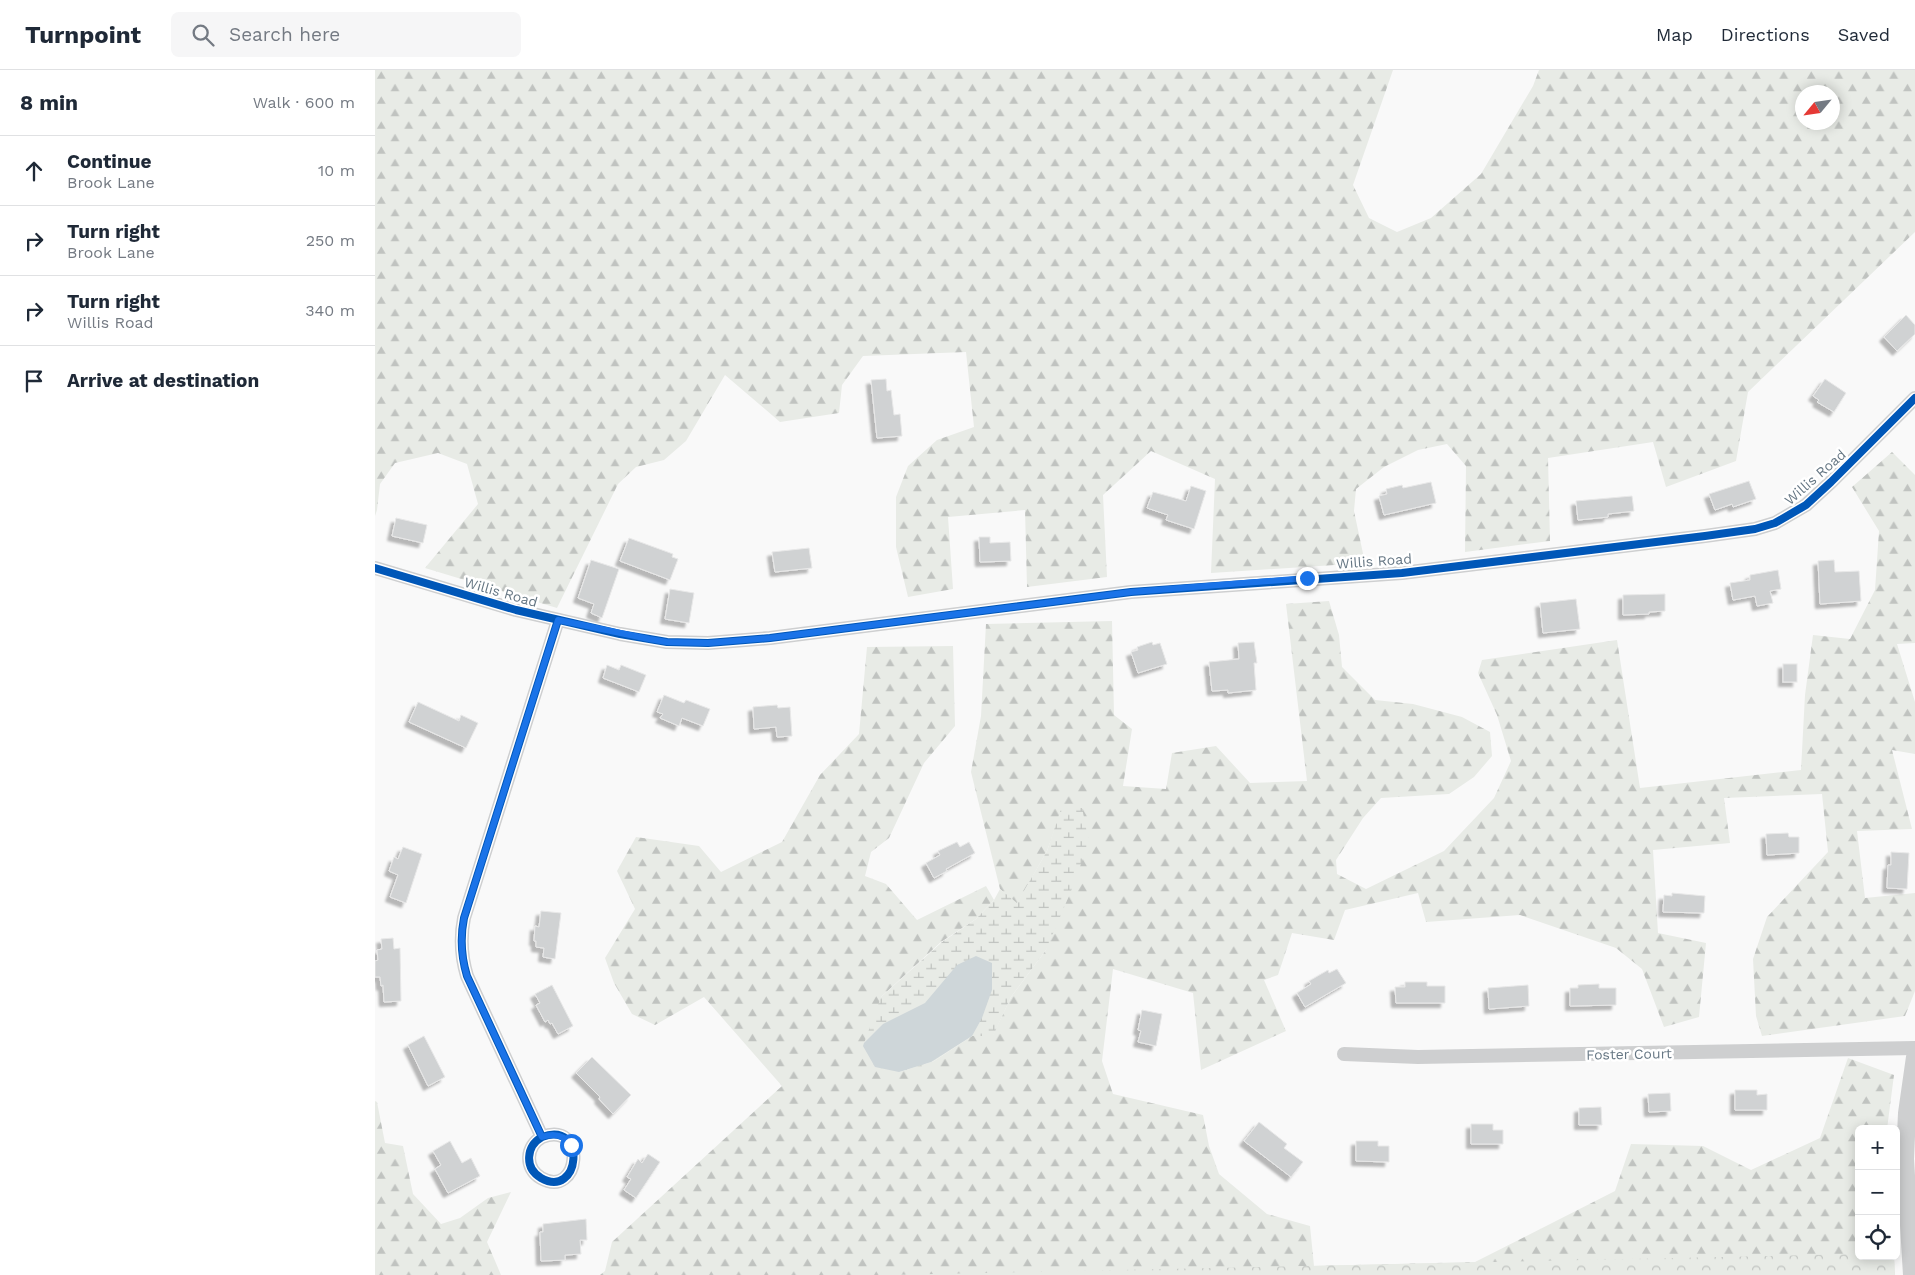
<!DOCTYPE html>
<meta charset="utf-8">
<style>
:root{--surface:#fff;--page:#f6f6f7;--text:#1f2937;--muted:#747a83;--line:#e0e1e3}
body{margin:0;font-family:"Work Sans",sans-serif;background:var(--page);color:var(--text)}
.controls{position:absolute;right:15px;bottom:15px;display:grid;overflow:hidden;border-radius:8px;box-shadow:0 2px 12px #0003}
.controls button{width:45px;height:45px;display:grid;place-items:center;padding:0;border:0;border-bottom:1px solid var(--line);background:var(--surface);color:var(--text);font:25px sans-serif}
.compass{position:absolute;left:1420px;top:15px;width:45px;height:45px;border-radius:50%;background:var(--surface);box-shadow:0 2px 12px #0003;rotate:241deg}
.stop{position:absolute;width:15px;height:15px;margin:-11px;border:4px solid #1a73e8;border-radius:50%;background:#fff}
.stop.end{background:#1a73e8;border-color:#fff;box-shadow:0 1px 5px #0008}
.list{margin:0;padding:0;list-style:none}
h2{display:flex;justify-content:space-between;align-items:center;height:65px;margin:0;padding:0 20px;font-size:21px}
h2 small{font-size:16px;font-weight:400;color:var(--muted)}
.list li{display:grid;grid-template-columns:32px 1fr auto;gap:15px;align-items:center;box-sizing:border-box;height:70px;padding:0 20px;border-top:1px solid var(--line)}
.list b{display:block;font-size:19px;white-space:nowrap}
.list p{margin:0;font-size:16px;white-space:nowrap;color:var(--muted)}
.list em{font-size:16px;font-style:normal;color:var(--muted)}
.icon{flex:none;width:28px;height:28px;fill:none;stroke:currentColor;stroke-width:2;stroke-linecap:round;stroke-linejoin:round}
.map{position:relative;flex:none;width:1540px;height:1205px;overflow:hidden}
header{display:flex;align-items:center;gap:30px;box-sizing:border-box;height:70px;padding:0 25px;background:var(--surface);border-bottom:1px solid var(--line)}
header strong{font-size:24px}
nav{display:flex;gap:28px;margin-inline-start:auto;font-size:18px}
.search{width:350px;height:45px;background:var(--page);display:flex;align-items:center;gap:12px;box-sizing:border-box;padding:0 18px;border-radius:8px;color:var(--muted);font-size:19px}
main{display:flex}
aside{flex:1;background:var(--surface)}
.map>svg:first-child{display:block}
</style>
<header>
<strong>Turnpoint</strong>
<div class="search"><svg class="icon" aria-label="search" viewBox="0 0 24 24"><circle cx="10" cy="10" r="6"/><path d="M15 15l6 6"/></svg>Search here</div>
<nav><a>Map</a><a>Directions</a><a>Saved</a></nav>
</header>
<main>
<aside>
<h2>8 min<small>Walk · 600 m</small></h2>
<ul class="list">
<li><svg class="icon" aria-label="ahead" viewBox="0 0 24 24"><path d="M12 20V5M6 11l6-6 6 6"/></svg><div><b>Continue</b><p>Brook Lane</p></div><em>10 m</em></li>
<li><svg class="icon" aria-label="right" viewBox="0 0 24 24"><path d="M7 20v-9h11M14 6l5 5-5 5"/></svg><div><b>Turn right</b><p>Brook Lane</p></div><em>250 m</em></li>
<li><svg class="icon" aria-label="right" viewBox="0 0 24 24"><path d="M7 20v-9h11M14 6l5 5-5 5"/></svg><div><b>Turn right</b><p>Willis Road</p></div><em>340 m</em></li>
<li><svg class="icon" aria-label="arrive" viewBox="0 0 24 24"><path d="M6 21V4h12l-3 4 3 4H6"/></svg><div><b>Arrive at destination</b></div></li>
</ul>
</aside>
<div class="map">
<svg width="1540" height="1205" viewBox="0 0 1540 1205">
<defs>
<pattern id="forest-firs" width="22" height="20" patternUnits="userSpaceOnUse" patternTransform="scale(1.25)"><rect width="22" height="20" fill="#e8ebe6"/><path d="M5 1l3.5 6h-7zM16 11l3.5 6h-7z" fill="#c0c3c0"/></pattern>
<pattern id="wetland-marsh" width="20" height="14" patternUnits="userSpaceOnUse" patternTransform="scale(1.25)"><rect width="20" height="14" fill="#e8ebe6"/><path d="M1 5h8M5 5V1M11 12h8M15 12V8" fill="none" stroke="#c0c3c0"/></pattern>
<pattern id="park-crowns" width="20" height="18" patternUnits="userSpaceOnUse" patternTransform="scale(1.25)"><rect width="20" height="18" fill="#e8ebe6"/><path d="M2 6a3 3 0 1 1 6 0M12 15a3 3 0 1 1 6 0" fill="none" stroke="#c0c3c0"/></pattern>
<filter id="shadow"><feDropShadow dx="-4.5" dy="4.5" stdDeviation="1" flood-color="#0004"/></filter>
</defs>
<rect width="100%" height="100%" fill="#f9f9f9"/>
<g fill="url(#forest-firs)" fill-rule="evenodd">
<path d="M0,0H1018L978,115L994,148L1022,162L1056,148L1106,104L1158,16L1164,0H1540V162L1373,322L1361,391L1291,417L1278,372L1173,388L1175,471L1090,482L1091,396L1072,374L1043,380L1009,397L981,419L979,441L990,493L836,503L840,409L776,381L728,425L732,507L652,517L650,440L573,447L578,519L533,527L521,477V427L533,396L562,370L599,357L591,282L488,286L467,315L464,343L405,352L350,305L311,371L289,390L261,397L243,414L182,538L50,498L103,434L92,394L63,383L20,393L5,414L2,440L0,446ZM1458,22V52H1428V22Z"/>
<path d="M1517,382L1540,405V573L1522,574L1540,632V684L1517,680L1537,759L1482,761L1490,828L1540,823V921L1530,946L1387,966L1381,946L1378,889L1392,847L1453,782L1447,724L1349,728L1355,773L1278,780L1283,863L1331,873L1324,947L1289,957L1267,899L1241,878L1145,845L1051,852L1043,823L970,840L959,870L917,863L903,905L889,910L911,961L826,1000L818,923L738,899L727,991L738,1024L828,1045L834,1076L844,1104L892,1144L935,1156L939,1196L1100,1192L1240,1121L1256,1074L1328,1076L1376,1100L1445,1068L1473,988L1519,1005L1512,1059H1484V1186H1519L1520,1205H225L230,1201L237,1172L407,1016L329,927L280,955L257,944L239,913L230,888L260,839L242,801L261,767L324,776L346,802L407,772L445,705L484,664L492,577L578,576L580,656L549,693L514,768L496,782L490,806L511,814L542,850L611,816L619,830L601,849L566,872L506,927L524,1002L559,991L597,966L618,965L636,927L671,880L687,739L672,781L642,834L625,819L596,702L606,646L611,554L737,551L739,645L757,659L748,716L791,719L797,683L841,676L875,713L932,711L911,534L954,531L964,565L967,597L1000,630L1038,634L1087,647L1115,662L1117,686L1099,707L1074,724L1006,728L988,748L961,790L962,804L991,819L1069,781L1119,728L1136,691L1122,645L1103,603L1107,590L1242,570L1265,718L1426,700L1430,625L1438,565L1475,569L1500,520L1504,461L1477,417Z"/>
<path d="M0,1031L2,1032L10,1073L28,1076L38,1124L66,1154L85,1148L113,1128L136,1122L112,1172L126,1205H0Z"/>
</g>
<path fill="url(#wetland-marsh)" d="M707,738L714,771L699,814L671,880L636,927L618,966H597L559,991L524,1002L500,997L488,976L506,927L567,872L601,849L619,830L625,819L642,833L672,781L686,739Z"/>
<path fill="url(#park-crowns)" d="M1484,1184V1186H1519L1520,1205H511Z"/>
<path fill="#ced6d9" d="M601,886L617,893V920L607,948L597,966L556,992L524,1002L500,997L488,976L489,973L508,954L550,933L582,895Z"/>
<g fill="#d0d2d3" stroke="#e8e8e8" filter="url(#shadow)">
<path d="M1531,245L1540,255V264L1522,281L1509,267Z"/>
<path d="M511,309L512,321L516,320L519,345L525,344L527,366L502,368L496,310Z"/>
<path d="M1450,309L1471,323L1459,342L1442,332L1444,330L1438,326Z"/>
<path d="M1374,411L1381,429L1358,437L1357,434L1340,440L1334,424Z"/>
<path d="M1056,412L1061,433L1009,445L1004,426L1012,424L1011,419L1027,415L1028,418Z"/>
<path d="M816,416L831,421L819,459L791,450L793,445L772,438L778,422L811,431Z"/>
<path d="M1257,426L1259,441L1233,444V447L1203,450L1201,431Z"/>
<path d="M21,448L52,455L48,473L17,466Z"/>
<path d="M604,467H615V473L635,472L636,491L605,492Z"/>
<path d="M254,468L298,484L297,487L303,489L295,510L245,491Z"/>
<path d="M434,478L437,498L400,502L397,482Z"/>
<path d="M216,490L244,499L227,548L216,543L219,534L203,528Z"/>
<path d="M1459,490L1460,502L1484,501L1486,531L1445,534L1443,491Z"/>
<path d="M1403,500L1406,519L1395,521L1398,533L1382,536L1380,526L1358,530L1355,513L1375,510V505Z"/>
<path d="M295,519L319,523L314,553L290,549Z"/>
<path d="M1290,524V541L1274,542V544L1248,545V525Z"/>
<path d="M1201,529L1205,559L1168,563L1165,533Z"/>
<path d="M777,572L778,575L785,573L792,594L763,603L756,582L763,580L762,577Z"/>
<path d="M879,572L882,593H879L881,620L853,623V620L837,621L834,592L864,589L863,573Z"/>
<rect x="1408" y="594" width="14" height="18"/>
<path d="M232,595L244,600L246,595L271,605L264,622L228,608Z"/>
<path d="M289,625L309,633L311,630L335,639L328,656L307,648L304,656L285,648L288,644L282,642Z"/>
<path d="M43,632L84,651L86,645L103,653L91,678L34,652Z"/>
<path d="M402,635L403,638L415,637L417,666L402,667L401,657L379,659L378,637Z"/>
<path d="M1413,763L1414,767H1424V783L1392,785L1391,764Z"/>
<path d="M582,772L585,777L594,772L600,783L571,799L572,801L559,808L551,793L565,785L563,781Z"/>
<path d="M28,777L47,784L31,833L15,827L23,805L14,801L19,787L23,789Z"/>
<path d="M1516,782L1534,783L1532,819L1512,818L1513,795H1516Z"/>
<path d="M1297,823L1330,826L1329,843L1288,842L1289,825L1297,826Z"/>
<path d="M166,841L186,843L180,889L168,887L169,878L161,877V871H159L160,856L164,857Z"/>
<path d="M18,868L19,879L25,878L26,931L9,932L8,915L6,916L5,907H0V891L3,890L2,880L7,879L6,869Z"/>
<path d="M962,899L971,913L930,937L922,923L936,914L934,911L953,900L954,903Z"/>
<path d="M1030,912H1052V916H1070V933H1021L1020,917H1030Z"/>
<path d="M1224,914V918H1241V935L1195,936V918H1203V915Z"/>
<path d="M177,915L198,956L183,964L177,953L175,954L173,950L170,952L161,935L165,933L160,924Z"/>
<path d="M1153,915L1154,936L1114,939L1113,918Z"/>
<path d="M767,940L787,944L781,976L763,972L766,961L763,960Z"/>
<path d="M49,966L70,1007L53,1016L33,975Z"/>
<path d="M217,987L256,1025L238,1044L224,1029L225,1027L201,1003Z"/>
<path d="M1360,1020H1382V1025L1392,1024V1040H1360Z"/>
<path d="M1295,1023L1296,1041L1274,1042L1273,1024Z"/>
<path d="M1226,1037L1227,1055H1204V1038Z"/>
<path d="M884,1052L912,1074L909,1078L928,1092L916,1107L869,1071Z"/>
<path d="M1096,1054H1118V1060H1128V1074H1096Z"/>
<path d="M75,1071L87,1093L96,1088L105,1106L73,1123L60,1099L66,1095L58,1081Z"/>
<path d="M981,1071H1003V1076H1014V1092L981,1091Z"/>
<path d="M273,1084L285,1092L261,1128L249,1120L256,1109L252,1107L263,1089L267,1093Z"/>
<path d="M211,1149L212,1170H205L206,1184L190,1185V1190L166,1191L165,1162H168V1154Z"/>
</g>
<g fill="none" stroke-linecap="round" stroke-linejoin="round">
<g stroke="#cecfd0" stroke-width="14">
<path d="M0,498L141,540L245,564L292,572L333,573L395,568L756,522L1027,503L1330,466L1380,459L1400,453L1431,435L1456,412L1540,328"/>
<path d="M969,984L1043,987L1540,978"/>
<path d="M167,1067C151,1076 149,1098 166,1108C205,1130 213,1050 167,1067L92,906C86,886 85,868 89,848L183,550"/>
</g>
<path stroke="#cecfd0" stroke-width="18" d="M1537,1205L1530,1089L1532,1043L1540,987"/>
<g stroke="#fff" stroke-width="11">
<g id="cycleway">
<path d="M0,498L141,540L245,564L292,572L333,573L395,568L756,522L1027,503L1330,466L1380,459L1400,453L1431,435L1456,412L1540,328"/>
<path d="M167,1067C151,1076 149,1098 166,1108C205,1130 213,1050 167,1067L92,906C86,886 85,868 89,848L183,550"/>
</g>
</g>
<use href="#cycleway" stroke="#0057b8" stroke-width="8"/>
</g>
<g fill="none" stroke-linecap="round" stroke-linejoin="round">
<path stroke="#1a73e8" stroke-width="6" d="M196,1075C189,1065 179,1063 167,1067L92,906C86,886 85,868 89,848L183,550L274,569L292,572L333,573L395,568L756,522L932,508"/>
</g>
<g text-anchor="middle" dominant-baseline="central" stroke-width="5" stroke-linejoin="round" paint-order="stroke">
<g font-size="14" fill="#657683" stroke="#fff">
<text transform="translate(1440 407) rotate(-41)">Willis Road</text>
<text transform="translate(999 491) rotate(-4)">Willis Road</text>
<text transform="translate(126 522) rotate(16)">Willis Road</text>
<text transform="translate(1254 984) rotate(-1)">Foster Court</text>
</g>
</g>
</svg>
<div class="controls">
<button>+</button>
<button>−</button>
<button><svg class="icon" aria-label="locate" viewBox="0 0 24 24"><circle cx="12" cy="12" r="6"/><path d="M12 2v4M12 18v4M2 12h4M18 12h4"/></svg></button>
</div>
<svg class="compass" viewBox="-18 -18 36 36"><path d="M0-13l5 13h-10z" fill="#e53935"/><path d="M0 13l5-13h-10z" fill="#747a83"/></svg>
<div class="stop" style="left:196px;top:1075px"></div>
<div class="stop end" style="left:932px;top:508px"></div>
</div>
</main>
